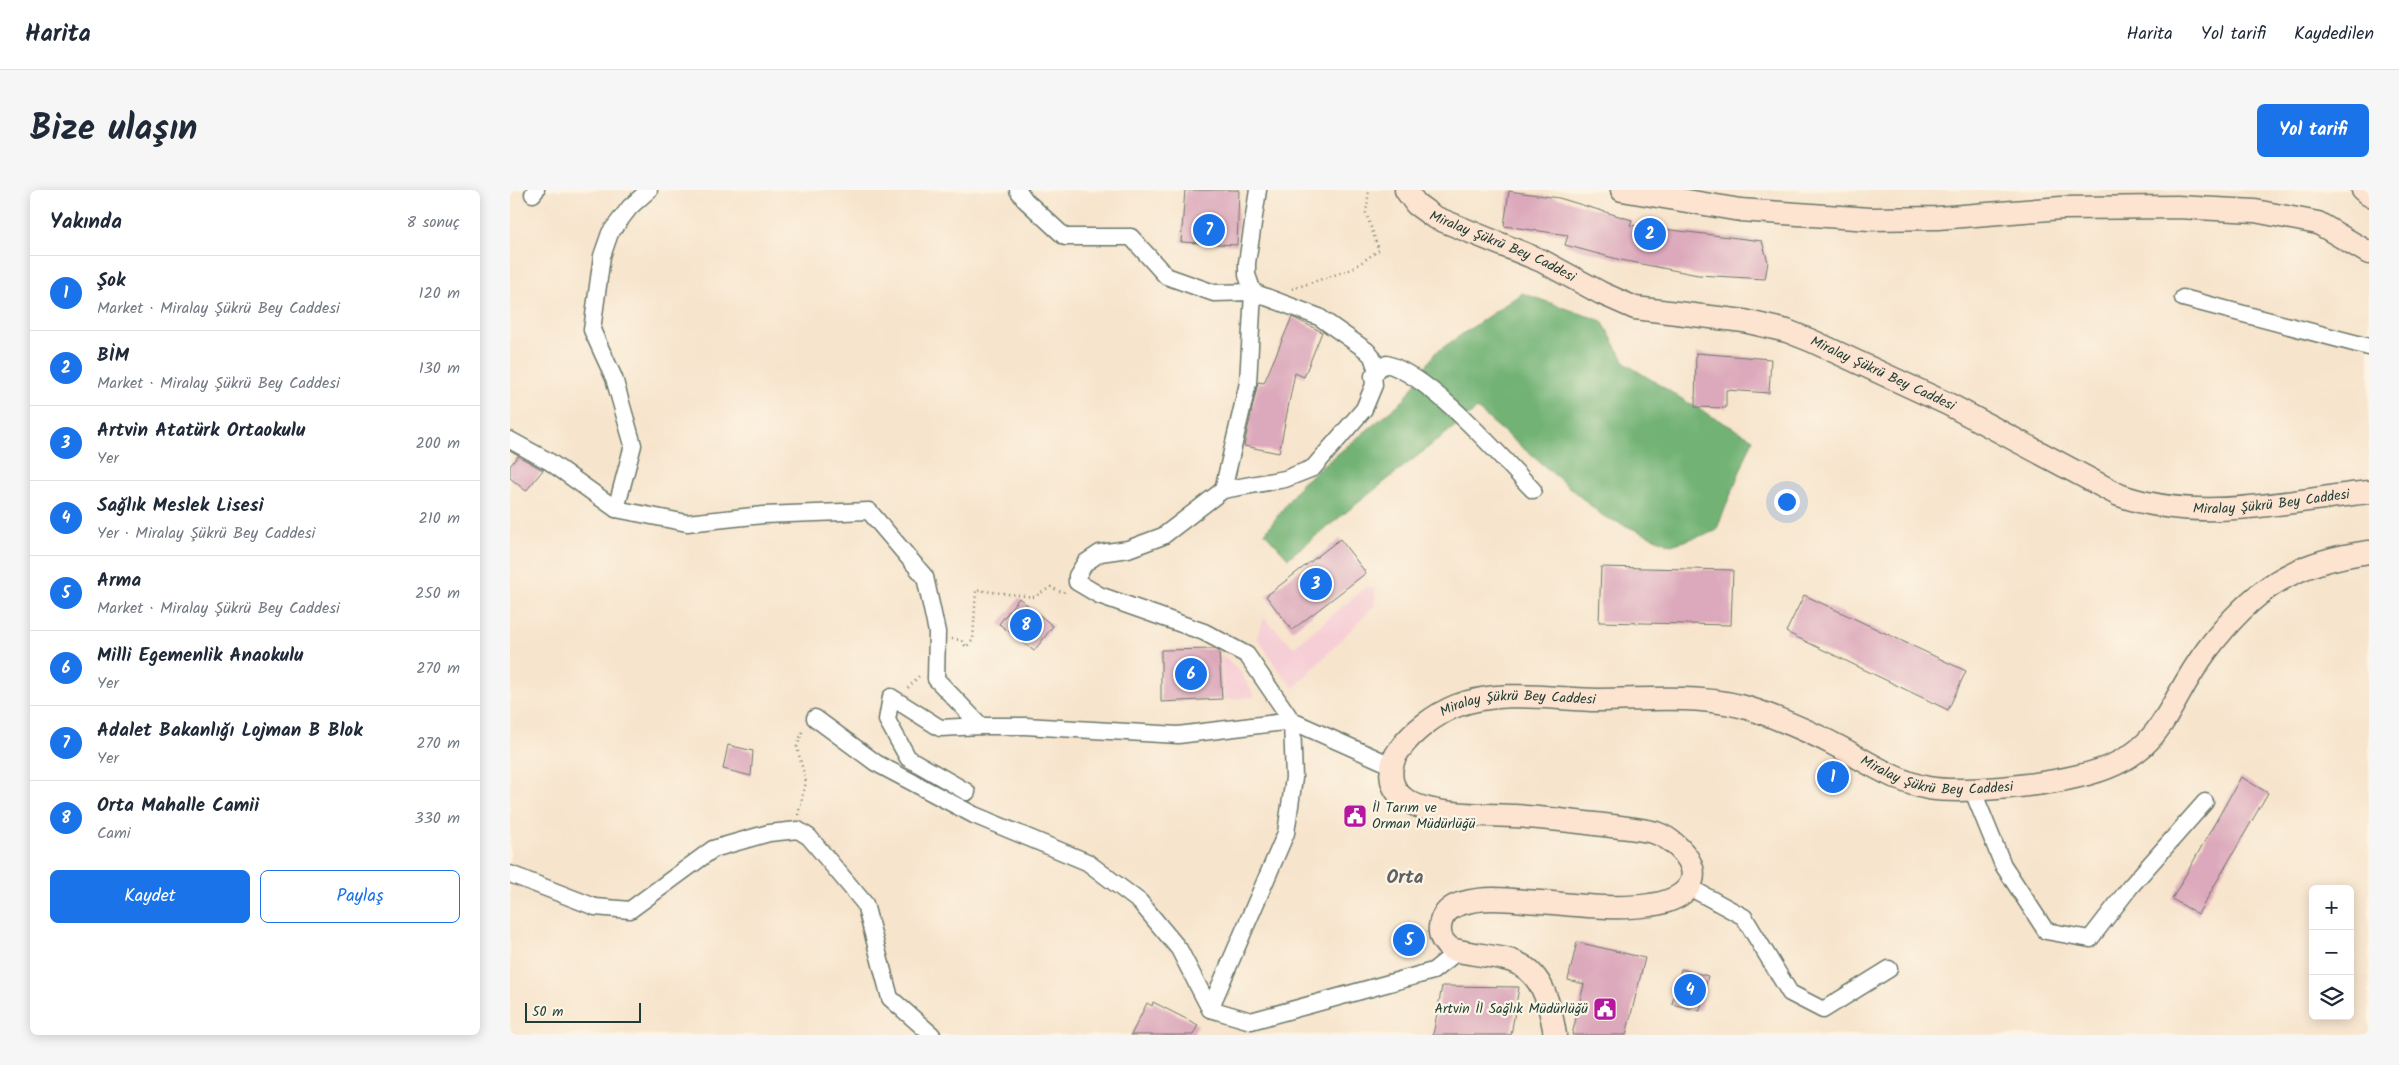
<!DOCTYPE html>
<html lang="tr">
<meta charset="utf-8">
<style>
:root{--surface:#fff;--page:#f6f6f7;--text:#1f2937;--muted:#747a83;--line:#e0e1e3;--accent:#1a73e8}
body{margin:0;font-family:Kalam,sans-serif;background:var(--page);color:var(--text)}
.controls{position:absolute;right:15px;bottom:15px;display:grid;overflow:hidden;border-radius:8px;box-shadow:0 2px 12px #0003}
.controls button{width:45px;height:45px;display:grid;place-items:center;padding:0;border:0;border-bottom:1px solid var(--line);background:var(--surface);color:var(--text);font:25px sans-serif}
.scale{position:absolute;left:15px;bottom:12px;width:116px;box-sizing:border-box;padding-left:5px;border:2px solid #1f3d34;border-top:0;font-size:14px;line-height:18px;white-space:nowrap;color:#1f3d34;-webkit-text-stroke:4px #fcf5e5;paint-order:stroke}
.you{position:absolute;left:1276px;top:311px;width:18px;height:18px;margin:-12px;border:4px solid #fff;border-radius:50%;background:#1a73e8;box-shadow:0 0 0 8px #1a73e833}
.badge{display:grid;place-items:center;width:32px;height:32px;border-radius:50%;background:var(--accent);color:#fff;font-size:16px;font-weight:700}
.pin{position:absolute;translate:-50% -50%;border:2px solid #fff;box-shadow:0 1px 5px #0006}
.list{margin:0;padding:0;list-style:none}
h2{display:flex;justify-content:space-between;align-items:center;height:65px;margin:0;padding:0 20px;font-size:21px}
h2 small{font-size:16px;font-weight:400;color:var(--muted)}
.list li{display:grid;grid-template-columns:32px 1fr auto;gap:15px;align-items:center;box-sizing:border-box;height:75px;padding:0 20px;border-top:1px solid var(--line)}
.list b{display:block;font-size:19px;white-space:nowrap}
.list p{margin:0;font-size:16px;white-space:nowrap;color:var(--muted)}
.list em{font-size:16px;font-style:normal;color:var(--muted)}
.actions{display:flex;gap:10px;padding:15px 20px}
.actions a{flex:1;padding:11px 0;border:1px solid var(--accent);border-radius:8px;text-align:center;font-size:18px;color:var(--accent)}
.actions .main{background:var(--accent);color:#fff}
.icon{flex:none;width:28px;height:28px;fill:none;stroke:currentColor;stroke-width:2;stroke-linecap:round;stroke-linejoin:round}
.map{position:relative;flex:none;width:1859px;height:845px;overflow:hidden;border-radius:8px}
header{display:flex;align-items:center;gap:30px;box-sizing:border-box;height:70px;padding:0 25px;background:var(--surface);border-bottom:1px solid var(--line)}
header strong{font-size:24px}
nav{display:flex;gap:28px;margin-inline-start:auto;font-size:18px}
.intro{display:flex;align-items:center;justify-content:space-between;box-sizing:border-box;height:120px;padding:0 30px}
h1{margin:0;font-size:35px}
.button{padding:12px 22px;border-radius:8px;background:var(--accent);color:#fff;font-size:18px;font-weight:700}
main{display:flex;gap:30px;padding:0 30px}
aside{flex:1;background:var(--surface);border-radius:8px;box-shadow:0 2px 12px #0003}
.map>svg:first-child{display:block}
</style>
<header>
<strong>Harita</strong>
<nav><a>Harita</a><a>Yol tarifi</a><a>Kaydedilen</a></nav>
</header>
<div class="intro"><h1>Bize ulaşın</h1><a class="button">Yol tarifi</a></div>
<main>
<aside>
<h2>Yakında<small>8 sonuç</small></h2>
<ul class="list">
<li><span class="badge">1</span><div><b>Şok</b><p>Market · Miralay Şükrü Bey Caddesi</p></div><em>120 m</em></li>
<li><span class="badge">2</span><div><b>BİM</b><p>Market · Miralay Şükrü Bey Caddesi</p></div><em>130 m</em></li>
<li><span class="badge">3</span><div><b>Artvin Atatürk Ortaokulu</b><p>Yer</p></div><em>200 m</em></li>
<li><span class="badge">4</span><div><b>Sağlık Meslek Lisesi</b><p>Yer · Miralay Şükrü Bey Caddesi</p></div><em>210 m</em></li>
<li><span class="badge">5</span><div><b>Arma</b><p>Market · Miralay Şükrü Bey Caddesi</p></div><em>250 m</em></li>
<li><span class="badge">6</span><div><b>Milli Egemenlik Anaokulu</b><p>Yer</p></div><em>270 m</em></li>
<li><span class="badge">7</span><div><b>Adalet Bakanlığı Lojman B Blok</b><p>Yer</p></div><em>270 m</em></li>
<li><span class="badge">8</span><div><b>Orta Mahalle Camii</b><p>Cami</p></div><em>330 m</em></li>
</ul>
<div class="actions"><a class="main">Kaydet</a><a>Paylaş</a></div>
</aside>
<div class="map">
<svg width="1859" height="845" viewBox="0 0 1859 845">
<rect width="100%" height="100%" fill="#fcf5e5"/>
<filter id="ink" filterUnits="userSpaceOnUse"><feTurbulence type="fractalNoise" baseFrequency=".02" numOctaves="2"/><feDisplacementMap in="SourceGraphic" scale="10" xChannelSelector="R" yChannelSelector="G"/><feConvolveMatrix kernelMatrix="1 2 1 2 8 2 1 2 1" color-interpolation-filters="sRGB"/></filter>
<filter id="wash" filterUnits="userSpaceOnUse"><feTurbulence type="fractalNoise" baseFrequency=".0096" numOctaves="4" result="noise"/><feDisplacementMap in="SourceGraphic" scale="20" xChannelSelector="R" yChannelSelector="G"/><feGaussianBlur stdDeviation="1.12" result="paint"/><feColorMatrix in="noise" values="0 0 0 0 0 0 0 0 0 0 0 0 0 0 0 0 0 1.4 0 .05"/><feComposite in="paint" operator="in"/></filter>
<g filter="url(#wash)">
<rect width="100%" height="100%" fill="#f7e4cc"/>
<g fill="#f6cfd6">
<path d="M857,396L865,399V415L784,498L766,477L747,447L754,428L784,457Z"/>
<path d="M711,464L731,483L745,507L714,510Z"/>
</g>
<path fill="#72b275" stroke="#487854" d="M1012,103L1092,131L1116,174L1185,217L1243,249L1206,341L1161,355L1093,326L967,219L778,368L755,343L792,293L894,210L925,163Z"/>
<g id="blocks">
<g fill="#dca8bb">
<path d="M675,0H729L727,55L671,52Z"/>
<path d="M999,1L1049,8L1122,30L1120,35L1252,51L1258,72L1255,89L1188,85L1111,70L1055,55L1058,45L994,36Z"/>
<path d="M782,127L812,142L794,187L785,183L769,263L734,256L748,192L754,193Z"/>
<path d="M1186,163L1261,169L1259,203L1216,200V218L1185,217Z"/>
<path d="M8,266L33,280L16,301L0,288V276Z"/>
<path d="M830,349L856,383L782,440L756,406Z"/>
<path d="M1091,377L1223,380L1221,435L1089,432Z"/>
<path d="M1294,405L1456,481L1438,520L1276,442Z"/>
<path d="M509,408L543,436L524,461L489,434Z"/>
<path d="M704,459L709,461L712,509L651,512V460Z"/>
<path d="M218,555L243,561L241,586L213,579Z"/>
<path d="M1731,587L1758,603L1688,724L1662,709Z"/>
<path d="M1067,752L1135,768L1116,845H1062L1074,794L1058,790Z"/>
<path d="M1171,779L1198,786L1190,821L1162,814Z"/>
<path d="M932,796L1009,797L1001,845H923Z"/>
<path d="M643,812L688,835L683,845H621L637,813L642,816Z"/>
</g>
</g>
</g>
<g filter="url(#ink)">
<use href="#blocks" fill-opacity="0" stroke="#6b7769" stroke-width="1"/>
<g fill="none" stroke-linecap="round" stroke-linejoin="round">
<g stroke="#6b7769" stroke-width="19">
<g id="street">
<path d="M508,0L515,10L555,47H621L656,86L704,103L743,102L738,193L713,300"/>
<path d="M748,0L737,73V85L743,102L809,127L856,160L862,166L867,181"/>
<path d="M23,4L26,0"/>
<path d="M1673,108L1859,157"/>
<path d="M0,250L40,272L106,319L177,333L253,325L359,321L415,387L427,442L426,489L471,536H515L668,545L782,531L784,588L776,643L700,819"/>
<path d="M106,319L123,255L104,188L82,140L92,66L100,43L120,17L139,0"/>
<path d="M305,528L366,573L464,625L577,672L630,712L669,759L700,819L741,831L923,781L948,761"/>
<path d="M881,575L782,531L737,465L694,442L589,405L567,392V386L575,373L590,363L618,359L653,346L713,300L775,289L803,278L854,219L864,195L863,186L869,178L877,174C923,188 989,265 1023,300"/>
<path d="M1462,599L1493,675L1536,741L1580,749L1620,697L1695,612"/>
<path d="M457,602L398,568L377,530L381,507L430,538L471,536"/>
<path d="M0,684L85,717L120,720L203,659L259,643L288,640L299,647L355,714L380,808L422,845"/>
<path d="M1179,697L1234,727L1280,803L1313,820L1379,779"/>
</g>
</g>
<g stroke="#6b7769" stroke-width="25">
<g id="secondary">
<path id="s1" d="M896,0L906,14L924,27L1032,71L1091,103L1125,118L1234,131L1277,141L1302,151L1440,215L1609,305C1690,334 1776,311 1859,302"/>
<path d="M1112,0L1230,20L1360,29L1428,28L1551,18L1667,17L1745,21L1808,33L1859,63"/>
<path d="M1853,0L1859,5"/>
<path id="s2" d="M1045,845C1040,813 1032,777 995,769C977,765 958,764 941,759C933,753 929,747 930,737C931,724 941,716 953,713C973,707 995,709 1015,711C1056,713 1099,721 1140,715C1174,711 1200,689 1169,658C1162,651 1155,646 1146,643C1133,639 1117,638 1102,636C1070,632 1038,628 1005,626C975,624 914,627 892,607C877,594 879,573 890,559C903,541 926,524 946,516C990,499 1042,509 1088,510C1141,510 1197,503 1247,521C1275,531 1303,543 1329,557C1357,572 1387,592 1418,598C1453,604 1533,595 1569,586C1655,567 1652,520 1697,460C1743,399 1783,372 1859,362"/>
</g>
</g>
<g stroke="#6b7769" stroke-width="2.5" stroke-dasharray="1 4" stroke-linecap="butt">
<path d="M782,99L842,79L869,60L856,23L859,0"/>
<path d="M442,449L451,450L456,457L463,450L466,400L524,407L541,397L553,403L555,400"/>
<path d="M398,498L411,484"/>
<path d="M288,625L296,592L287,557L293,539"/>
</g>
<use href="#street" stroke="#fff" stroke-width="16"/>
<use href="#secondary" stroke="#fde4d1" stroke-width="22"/>
</g>
</g>
<defs>
<g id="civic-square" transform="scale(1.25)"><rect x="-9" y="-9" width="18" height="18" rx="4" fill="#b5179e" stroke="#fcf5e5"/><path d="M-.6-6.5H3V-4.5H.6V-3L4-1V1h2V6H-6V1h2V-1L-.6-3ZM-1.2 2.5V6h2.4V2.5Z" fill="#fff"/></g>
</defs>
<g fill-rule="evenodd">
<use href="#civic-square" x="845" y="626"/>
<use href="#civic-square" x="1095" y="819"/>
</g>
<g text-anchor="middle" dominant-baseline="central" stroke-width="4.5" stroke-linejoin="round" paint-order="stroke">
<g font-size="14" fill="#1f3d34" stroke="#fcf5e5">
<text stroke="none"><textPath href="#s1" startOffset="114">Miralay Şükrü Bey Caddesi</textPath></text>
<text stroke="none"><textPath href="#s1" startOffset="519">Miralay Şükrü Bey Caddesi</textPath></text>
<text stroke="none"><textPath href="#s1" startOffset="939">Miralay Şükrü Bey Caddesi</textPath></text>
<text stroke="none"><textPath href="#s2" startOffset="962">Miralay Şükrü Bey Caddesi</textPath></text>
<text stroke="none"><textPath href="#s2" startOffset="1398">Miralay Şükrü Bey Caddesi</textPath></text>
</g>
<g font-size="14" fill="#1f3d34" stroke="#fcf5e5" text-anchor="start">
<text x="862" y="618">İl Tarım ve<tspan x="862" dy="16">Orman Müdürlüğü</tspan></text>
<text x="1078" y="819" text-anchor="end">Artvin İl Sağlık Müdürlüğü</text>
</g>
<g font-size="19" font-weight="bold" fill="#616263" stroke="#fcf5e5">
<text x="895" y="688">Orta</text>
</g>
</g>
</svg>
<div class="controls">
<button>+</button>
<button>−</button>
<button><svg class="icon" aria-label="layers" viewBox="0 0 24 24"><path d="M12 4l9 5-9 5-9-5zM3 14l9 5 9-5"/></svg></button>
</div>
<div class="scale">50 m</div>
<div class="you"></div>
<div class="pin badge" style="left:1323px;top:587px">1</div>
<div class="pin badge" style="left:1140px;top:44px">2</div>
<div class="pin badge" style="left:806px;top:394px">3</div>
<div class="pin badge" style="left:1180px;top:800px">4</div>
<div class="pin badge" style="left:899px;top:750px">5</div>
<div class="pin badge" style="left:681px;top:484px">6</div>
<div class="pin badge" style="left:699px;top:40px">7</div>
<div class="pin badge" style="left:516px;top:435px">8</div>
</div>
</main>
